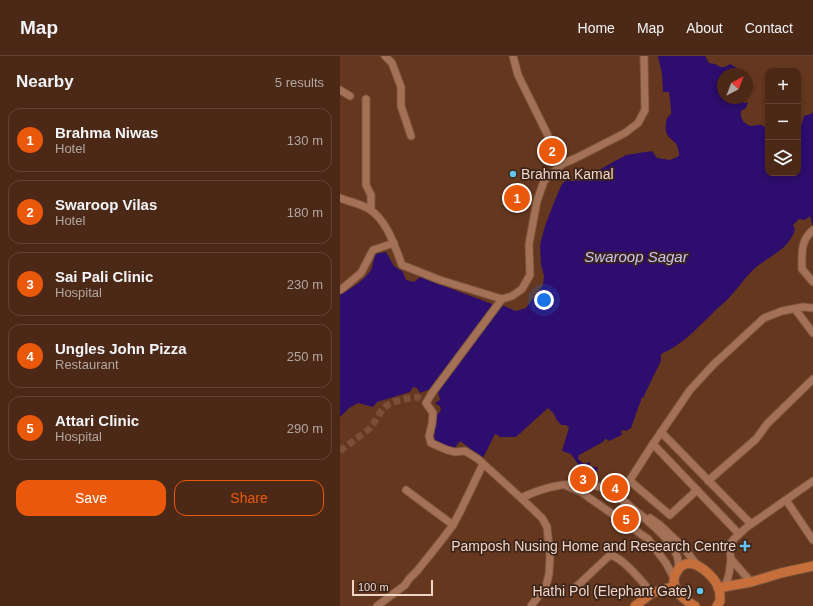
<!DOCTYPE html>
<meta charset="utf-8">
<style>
:root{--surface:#4c2916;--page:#563523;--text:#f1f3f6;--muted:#b2a6a1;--line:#634535;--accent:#ea580c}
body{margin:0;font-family:Helvetica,sans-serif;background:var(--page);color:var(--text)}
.controls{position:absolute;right:12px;top:12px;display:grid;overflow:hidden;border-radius:8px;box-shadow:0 2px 6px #0003}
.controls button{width:36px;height:36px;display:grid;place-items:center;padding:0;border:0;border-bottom:1px solid var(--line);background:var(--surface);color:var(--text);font:20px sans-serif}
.compass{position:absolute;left:377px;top:12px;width:36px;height:36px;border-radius:50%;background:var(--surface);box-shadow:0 2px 6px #0003;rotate:42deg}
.scale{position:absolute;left:12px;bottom:10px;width:81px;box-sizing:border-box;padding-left:4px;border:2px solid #f0d4c5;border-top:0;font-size:11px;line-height:14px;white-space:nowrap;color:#f0d4c5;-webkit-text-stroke:3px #3b251a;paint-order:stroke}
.you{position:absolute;left:204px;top:244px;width:14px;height:14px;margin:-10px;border:3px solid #fff;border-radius:50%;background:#1a73e8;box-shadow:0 0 0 6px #1a73e833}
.badge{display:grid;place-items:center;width:26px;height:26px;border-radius:50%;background:var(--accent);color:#fff;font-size:13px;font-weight:700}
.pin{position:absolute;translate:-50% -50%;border:2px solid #fff;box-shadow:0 1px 4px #0006}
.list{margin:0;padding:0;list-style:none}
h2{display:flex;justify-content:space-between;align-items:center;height:52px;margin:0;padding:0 16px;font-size:17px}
h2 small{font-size:13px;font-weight:400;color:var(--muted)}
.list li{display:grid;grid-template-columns:26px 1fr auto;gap:12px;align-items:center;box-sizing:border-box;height:64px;margin:0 8px 8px;padding:0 8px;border:1px solid var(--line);border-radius:12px}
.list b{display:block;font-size:15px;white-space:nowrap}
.list p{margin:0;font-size:13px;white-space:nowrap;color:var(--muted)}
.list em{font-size:13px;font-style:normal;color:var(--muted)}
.actions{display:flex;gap:8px;padding:12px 16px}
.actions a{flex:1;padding:9px 0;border:1px solid var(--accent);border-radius:12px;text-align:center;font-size:14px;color:var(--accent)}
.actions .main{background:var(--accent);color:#fff}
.icon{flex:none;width:22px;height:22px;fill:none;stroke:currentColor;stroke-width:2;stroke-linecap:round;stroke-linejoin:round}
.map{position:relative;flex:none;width:473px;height:550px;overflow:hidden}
header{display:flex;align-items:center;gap:24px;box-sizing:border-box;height:56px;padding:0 20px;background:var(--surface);border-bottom:1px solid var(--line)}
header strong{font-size:19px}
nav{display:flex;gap:22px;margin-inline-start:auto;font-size:14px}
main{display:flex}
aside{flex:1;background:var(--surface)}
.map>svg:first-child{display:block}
</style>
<header>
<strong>Map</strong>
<nav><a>Home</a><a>Map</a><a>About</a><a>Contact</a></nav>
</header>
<main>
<aside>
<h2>Nearby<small>5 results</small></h2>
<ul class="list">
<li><span class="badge">1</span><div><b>Brahma Niwas</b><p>Hotel</p></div><em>130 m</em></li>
<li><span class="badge">2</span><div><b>Swaroop Vilas</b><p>Hotel</p></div><em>180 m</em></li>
<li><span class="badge">3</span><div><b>Sai Pali Clinic</b><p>Hospital</p></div><em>230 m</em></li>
<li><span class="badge">4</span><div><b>Ungles John Pizza</b><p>Restaurant</p></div><em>250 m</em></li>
<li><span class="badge">5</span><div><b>Attari Clinic</b><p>Hospital</p></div><em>290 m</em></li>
</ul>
<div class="actions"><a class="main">Save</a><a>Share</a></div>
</aside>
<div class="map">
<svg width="473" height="550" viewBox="0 0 473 550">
<rect width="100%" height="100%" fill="#65371e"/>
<path fill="#2d0d6d" d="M318,0H365L369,7L375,8L380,11H385L390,8L397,12L393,17L394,18H383V42H401L404,47L408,46L406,52L401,55C400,62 403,68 411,70C414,70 418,68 421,69C425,70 426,74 428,76V117H458V70H461L464,60L473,57V171L470,160L465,164L459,163L453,169L455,173C449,195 427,200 412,215C403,224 396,235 386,245C382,249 377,252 373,257C357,272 341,290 321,298V305L313,321L303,342H301V345L298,352L291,372L286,375L284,374L281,375L282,379L269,385L266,383H265L263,386L239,399L238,403L244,408L250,406V411H258L254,424H250C247,414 244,419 237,415L242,414L241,410L238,408L231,398L222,395L229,372L226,369H221L216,363L214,358L208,352L176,381H159L158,379L155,378L143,402L120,385L114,393L96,385L94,382L97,358L100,356L101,353L100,350L96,348L95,347L100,344L98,336L93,332L80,337L77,332L73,331L70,336L37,346L33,351L18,347L9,352L0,361V238C12,232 24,225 31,214C33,210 34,203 35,198L46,196L54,210L63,216L66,224L74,226L80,221L152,248L164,250L176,255L186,252L203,229L204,220L201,208L200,189L205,170L215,144L222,128L227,124L233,125L242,124L249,117L259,114L286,99L312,95L317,102L330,104L339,100C339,82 328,86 326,75C325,72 326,66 327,62L331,58V52L329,36H323L322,18Z"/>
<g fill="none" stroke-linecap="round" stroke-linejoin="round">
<path stroke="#7a4f37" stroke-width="7" stroke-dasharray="7 3.5" stroke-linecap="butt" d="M0,395C10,387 21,380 30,372C35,366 38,360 42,354C50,344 66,343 77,341L86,347"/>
<g stroke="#7a543c" stroke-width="9">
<g id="minor">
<path d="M45,0L52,7L61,31V50L71,80"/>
<path d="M173,0L178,19L222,108"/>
<path d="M0,34L10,40"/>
<path d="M26,43V129L31,139V154"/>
<path d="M0,142C10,146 21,148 29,153C47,164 55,191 62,209L100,224L162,243L172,240L182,233L190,219L189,188L197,145L204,125L222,108L236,102L285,77L298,67L305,54L304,0"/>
<path d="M473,174C460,185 462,198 462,213L473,226"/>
<path d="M0,234L3,232L21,217L33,194L54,187"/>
<path d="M162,243L92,337L86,347L93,357L92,368L89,380L91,387L107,394L115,396L125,395L138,403L170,432L181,442L202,462L207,471L210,500L209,518L206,530L191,550"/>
<path d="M455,253L473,277"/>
<path d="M321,376L411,468"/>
<path d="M313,388L399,478"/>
<path d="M290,425L330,459L357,434"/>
<path d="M368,425L416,383L427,368L473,323"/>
<path d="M227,430L241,436L308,483L326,507L334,522"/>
<path d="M66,434L113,469"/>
<path d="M181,442C206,430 233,424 260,431C268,433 275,439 282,442"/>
<path d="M446,444L473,484"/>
<path d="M310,462L320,469L343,491L357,509"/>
<path d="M338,513C338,510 339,507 338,504C335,483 295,455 279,441L313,388L350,334L373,309L424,262L442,255L463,251L473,252"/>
<path d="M411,526L391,503L389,489L395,482L407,471L473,425"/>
<path d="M385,531L389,518L391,503"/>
<path d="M235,532L270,499C284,502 303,527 312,537"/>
<path d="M37,550L65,529L69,523L77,515L101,485L113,469L121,454L143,408"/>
</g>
</g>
<g stroke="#7a543c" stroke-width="11">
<g id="major">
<path d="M378,532L411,526L441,517L473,510"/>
<path d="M295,550L312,537L335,530"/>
<path d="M355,550C344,544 330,533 335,519C337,515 339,511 343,509C356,502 374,521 379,532C380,536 380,541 380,545L377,550"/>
</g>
</g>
<use href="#minor" stroke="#a47157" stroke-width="7"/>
<use href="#major" stroke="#c66f3b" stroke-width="9"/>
</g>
<g fill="#64c5ee" stroke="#3b251a" stroke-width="1.5">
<circle cx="173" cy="118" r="4"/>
<path d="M403 484h4v4h4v4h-4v4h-4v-4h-4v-4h4z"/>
<circle cx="360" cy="535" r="4"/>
</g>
<g text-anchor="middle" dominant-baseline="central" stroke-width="3.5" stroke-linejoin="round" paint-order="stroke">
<g font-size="14" fill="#f0d4c5" stroke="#3b251a" text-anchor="end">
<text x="181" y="118" text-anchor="start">Brahma Kamal</text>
<text x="396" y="490">Pamposh Nusing Home and Research Centre</text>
<text x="352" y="535">Hathi Pol (Elephant Gate)</text>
</g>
<g font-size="15" font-style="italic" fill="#c8c4f7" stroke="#3b251a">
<text x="296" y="200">Swaroop Sagar</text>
</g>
</g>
</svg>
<div class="controls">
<button>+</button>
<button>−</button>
<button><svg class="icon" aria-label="layers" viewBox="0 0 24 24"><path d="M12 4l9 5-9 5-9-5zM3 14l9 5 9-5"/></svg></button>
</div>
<svg class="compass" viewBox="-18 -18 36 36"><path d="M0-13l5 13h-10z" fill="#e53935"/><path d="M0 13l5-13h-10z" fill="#b2a6a1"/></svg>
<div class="scale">100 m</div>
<div class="you"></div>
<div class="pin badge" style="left:177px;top:142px">1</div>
<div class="pin badge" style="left:212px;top:95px">2</div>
<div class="pin badge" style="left:243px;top:423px">3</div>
<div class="pin badge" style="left:275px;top:432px">4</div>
<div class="pin badge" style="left:286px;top:463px">5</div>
</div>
</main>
